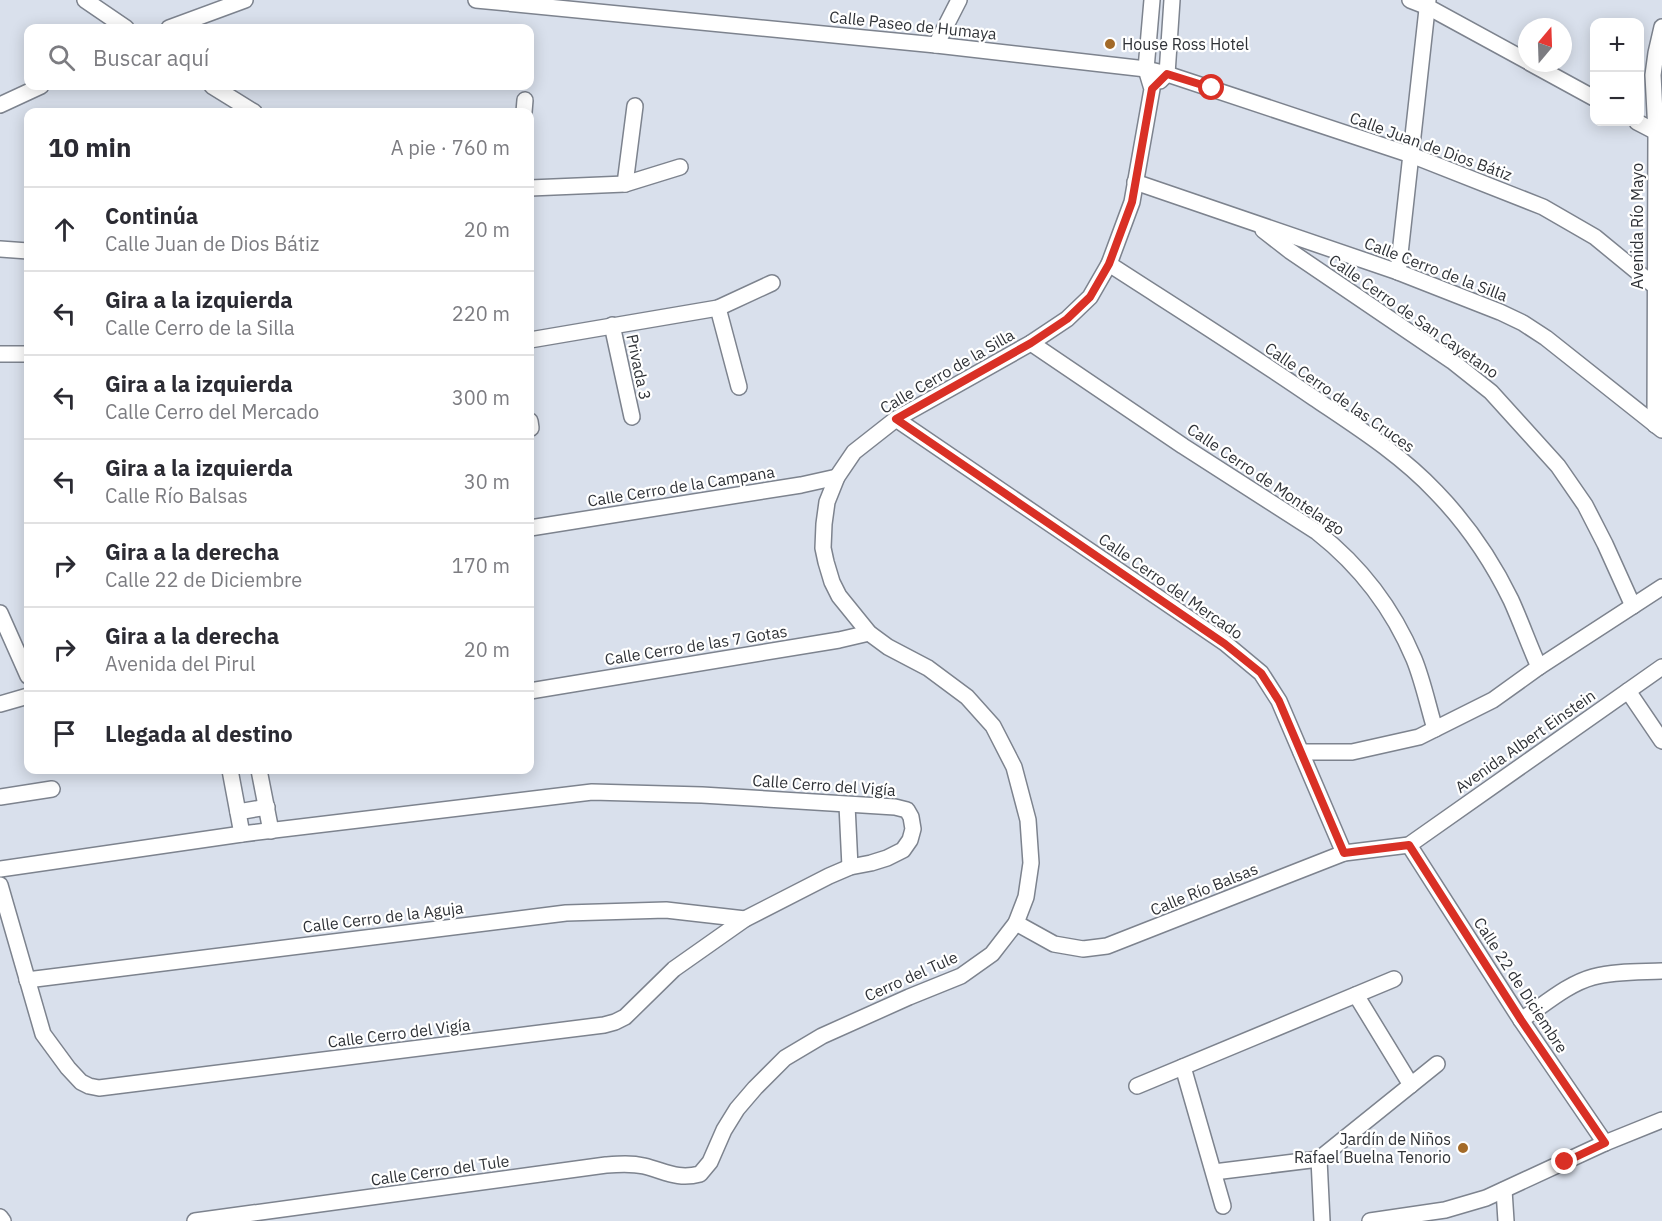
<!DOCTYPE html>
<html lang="es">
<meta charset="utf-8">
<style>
:root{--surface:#fff;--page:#f7f7f7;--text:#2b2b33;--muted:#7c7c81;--line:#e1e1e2}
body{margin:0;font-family:"IBM Plex Sans",sans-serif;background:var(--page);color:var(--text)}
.controls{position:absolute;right:18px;top:18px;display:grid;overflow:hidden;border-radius:12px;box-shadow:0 3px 15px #0003}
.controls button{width:54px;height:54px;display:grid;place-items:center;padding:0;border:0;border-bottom:2px solid var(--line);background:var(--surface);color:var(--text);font:30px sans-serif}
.compass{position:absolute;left:1518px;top:18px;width:54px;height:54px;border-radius:50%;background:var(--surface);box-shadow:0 3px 15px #0003;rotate:19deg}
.stop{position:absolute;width:18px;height:18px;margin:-14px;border:4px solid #d93025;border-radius:50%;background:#fff}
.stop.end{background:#d93025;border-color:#fff;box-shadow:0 2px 6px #0008}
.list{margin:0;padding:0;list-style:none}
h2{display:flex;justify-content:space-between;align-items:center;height:78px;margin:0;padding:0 24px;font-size:26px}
h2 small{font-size:20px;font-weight:400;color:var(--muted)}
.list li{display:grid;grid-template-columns:39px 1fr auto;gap:18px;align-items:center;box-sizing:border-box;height:84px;padding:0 24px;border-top:2px solid var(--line)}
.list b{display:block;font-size:22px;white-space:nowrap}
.list p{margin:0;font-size:20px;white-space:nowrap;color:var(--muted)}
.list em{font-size:20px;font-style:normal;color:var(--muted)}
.icon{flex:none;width:33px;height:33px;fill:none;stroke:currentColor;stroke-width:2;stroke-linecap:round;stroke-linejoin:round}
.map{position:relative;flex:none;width:1662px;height:1221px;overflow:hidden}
.search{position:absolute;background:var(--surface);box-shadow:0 3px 15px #0003;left:24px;top:24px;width:510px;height:66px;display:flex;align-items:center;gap:15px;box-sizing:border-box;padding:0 21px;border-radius:12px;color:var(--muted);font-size:22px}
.panel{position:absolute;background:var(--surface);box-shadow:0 3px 15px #0003;left:24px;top:108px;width:510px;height:666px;border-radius:12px}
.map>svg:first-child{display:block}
</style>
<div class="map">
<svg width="1662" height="1221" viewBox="0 0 1662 1221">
<rect width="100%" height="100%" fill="#d9e0ec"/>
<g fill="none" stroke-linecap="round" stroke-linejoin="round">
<g stroke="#7d838e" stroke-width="18">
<g id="minor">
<path d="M85,0L126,28"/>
<path d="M476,0L936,45L1146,69L1167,74L1411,155L1543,207L1595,237L1662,292"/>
<path d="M1410,0L1428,7L1527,61"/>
<path d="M169,28L245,0"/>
<path d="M936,45L959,0"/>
<path d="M1530,63L1594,98"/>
<path d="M1160,81L1167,74L1172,0"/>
<path d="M212,86L254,112"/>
<path d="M0,105L41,86"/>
<path d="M524,112L525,100"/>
<path d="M1637,122L1662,135"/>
<path d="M1135,182L1398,272L1500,312L1523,323L1546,338L1662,430"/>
<path d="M625,184L635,106"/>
<path d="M530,188L625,184L680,167"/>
<path d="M1263,230L1290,251L1452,361L1491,392L1558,466L1585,505L1605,544L1633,606"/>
<path d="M0,249L28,251"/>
<path d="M1109,264C1177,308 1247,352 1314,398C1357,427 1400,454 1436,492C1466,523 1492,561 1511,600C1521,622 1529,645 1539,667"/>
<path d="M1398,272L1428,0"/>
<path d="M718,308L739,387"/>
<path d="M612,325L632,417"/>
<path d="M530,340L718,308L772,283"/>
<path d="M1031,343L1183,446L1317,532C1359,565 1393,609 1414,659C1423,681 1428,706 1435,729"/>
<path d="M0,354H28"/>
<path d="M896,419L1225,643L1261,673L1279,701L1344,853"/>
<path d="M530,421L531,428"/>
<path d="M1655,425L1656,132L1653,75L1656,53L1662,27"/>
<path d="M530,528L801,485L837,477"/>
<path d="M0,613L28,676"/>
<path d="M530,691L839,640L869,633"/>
<path d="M1628,691L1662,741"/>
<path d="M0,704L28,696"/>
<path d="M1301,752H1352L1419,737L1493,700L1539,667L1662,587"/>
<path d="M230,770L242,834"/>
<path d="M259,770L271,831"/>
<path d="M0,797L52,789"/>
<path d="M847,805L850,867"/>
<path d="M238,812L267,807"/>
<path d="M1409,845L1521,1020L1605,1143"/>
<path d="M0,869L242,834L592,792L702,795L895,807L907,810L911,817L913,829L910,840L903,850L887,858L871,863L850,867L829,876L745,919L674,969L625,1017L615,1022L604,1025L99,1088L89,1086L81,1082L68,1068L43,1034L0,885"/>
<path d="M1016,923L1054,944L1083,949L1107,946L1344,853L1409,845L1662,667"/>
<path d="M27,980L566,913L666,910L745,919"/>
<path d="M1356,995L1411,1085"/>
<path d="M1521,1020C1544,1005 1567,984 1593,977C1615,971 1639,972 1662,971"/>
<path d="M1183,1067L1223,1206"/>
<path d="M1137,1086L1394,979"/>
<path d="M1319,1159L1322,1221"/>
<path d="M1214,1172L1319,1159L1437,1064"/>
<path d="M1504,1190L1506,1221"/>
<path d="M0,1217L3,1221"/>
<path d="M195,1221L606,1165C619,1164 631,1163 644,1166C665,1171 677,1180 700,1174L710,1162L724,1130L737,1109L755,1088L785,1058L822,1036L909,997L961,976L992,954L1016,923L1026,897L1031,863L1028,820L1014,767L993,726L967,697L928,668L888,647L869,633L839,596L832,582L826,562L823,548L824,524L827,502L837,477L854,452L896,419L1031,343L1067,319L1090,297L1109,264L1132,202L1152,89L1146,69L1152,0"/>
<path d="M1370,1221L1445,1210L1486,1198L1605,1143L1662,1120"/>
</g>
</g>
<use href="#minor" stroke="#fff" stroke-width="15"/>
</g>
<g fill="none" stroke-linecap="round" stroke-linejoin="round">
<path stroke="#d93025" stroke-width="8" d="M1212,88L1167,74L1152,89L1132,202L1109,264L1090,297L1067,319L1031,343L896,419L1225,644L1261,673L1279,701L1344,853L1409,845L1521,1020L1605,1143L1565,1162"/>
</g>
<g fill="#a36a28" stroke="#fff" stroke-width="2">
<circle cx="1110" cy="44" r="6"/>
<circle cx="1463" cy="1148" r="6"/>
</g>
<g text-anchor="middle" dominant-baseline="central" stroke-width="4.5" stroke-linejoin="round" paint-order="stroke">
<g font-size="16" fill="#2f3237" stroke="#fff">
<text transform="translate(913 25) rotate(6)">Calle Paseo de Humaya</text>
<text transform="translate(1431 146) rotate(20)">Calle Juan de Dios Bátiz</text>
<text transform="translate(1637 226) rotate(-90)">Avenida Río Mayo</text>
<text transform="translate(1436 269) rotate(21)">Calle Cerro de la Silla</text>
<text transform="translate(1414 316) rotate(35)">Calle Cerro de San Cayetano</text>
<text transform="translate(639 367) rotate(78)">Privada 3</text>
<text transform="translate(947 371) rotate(-30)">Calle Cerro de la Silla</text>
<text transform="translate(1340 397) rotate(35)">Calle Cerro de las Cruces</text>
<text transform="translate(1266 479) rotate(34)">Calle Cerro de Montelargo</text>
<text transform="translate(681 486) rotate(-9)">Calle Cerro de la Campana</text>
<text transform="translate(1171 586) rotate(35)">Calle Cerro del Mercado</text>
<text transform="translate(696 645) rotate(-9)">Calle Cerro de las 7 Gotas</text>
<text transform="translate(1525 741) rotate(-35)">Avenida Albert Einstein</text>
<text transform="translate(824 785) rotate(4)">Calle Cerro del Vigía</text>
<text transform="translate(1204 889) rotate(-22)">Calle Río Balsas</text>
<text transform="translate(383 917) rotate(-7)">Calle Cerro de la Aguja</text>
<text transform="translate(911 976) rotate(-24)">Cerro del Tule</text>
<text transform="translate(1521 985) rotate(57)">Calle 22 de Diciembre</text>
<text transform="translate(399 1033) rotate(-7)">Calle Cerro del Vigía</text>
<text transform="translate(440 1170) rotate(-8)">Calle Cerro del Tule</text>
</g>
<g font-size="16" fill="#2f3237" stroke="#fff" text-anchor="start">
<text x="1122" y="44">House Ross Hotel</text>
<text x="1451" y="1139" text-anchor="end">Jardín de Niños<tspan x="1451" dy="18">Rafael Buelna Tenorio</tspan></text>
</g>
</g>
</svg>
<div class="controls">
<button>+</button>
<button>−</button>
</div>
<svg class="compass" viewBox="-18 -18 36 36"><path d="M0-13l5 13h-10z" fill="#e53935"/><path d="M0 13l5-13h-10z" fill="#7c7c81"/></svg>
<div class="stop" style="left:1212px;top:88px"></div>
<div class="stop end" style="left:1565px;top:1162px"></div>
<div class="search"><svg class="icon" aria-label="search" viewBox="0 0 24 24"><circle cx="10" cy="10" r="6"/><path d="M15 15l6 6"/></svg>Buscar aquí</div>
<section class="panel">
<h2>10 min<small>A pie · 760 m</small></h2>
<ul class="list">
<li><svg class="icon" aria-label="ahead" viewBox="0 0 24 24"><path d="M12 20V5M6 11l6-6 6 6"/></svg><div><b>Continúa</b><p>Calle Juan de Dios Bátiz</p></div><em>20 m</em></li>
<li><svg class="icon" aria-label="left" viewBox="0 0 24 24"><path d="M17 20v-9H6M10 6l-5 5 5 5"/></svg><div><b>Gira a la izquierda</b><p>Calle Cerro de la Silla</p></div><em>220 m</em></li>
<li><svg class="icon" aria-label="left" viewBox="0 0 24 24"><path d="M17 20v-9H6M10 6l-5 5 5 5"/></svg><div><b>Gira a la izquierda</b><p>Calle Cerro del Mercado</p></div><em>300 m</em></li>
<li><svg class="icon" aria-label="left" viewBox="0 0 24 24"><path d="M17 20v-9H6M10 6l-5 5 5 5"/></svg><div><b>Gira a la izquierda</b><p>Calle Río Balsas</p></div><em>30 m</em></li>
<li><svg class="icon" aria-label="right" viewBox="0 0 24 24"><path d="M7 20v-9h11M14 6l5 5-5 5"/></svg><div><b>Gira a la derecha</b><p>Calle 22 de Diciembre</p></div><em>170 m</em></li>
<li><svg class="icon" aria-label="right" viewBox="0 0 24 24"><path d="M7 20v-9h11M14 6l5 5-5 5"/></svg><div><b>Gira a la derecha</b><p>Avenida del Pirul</p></div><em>20 m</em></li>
<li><svg class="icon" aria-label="arrive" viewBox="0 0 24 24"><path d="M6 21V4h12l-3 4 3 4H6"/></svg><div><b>Llegada al destino</b></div></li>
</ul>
</section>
</div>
